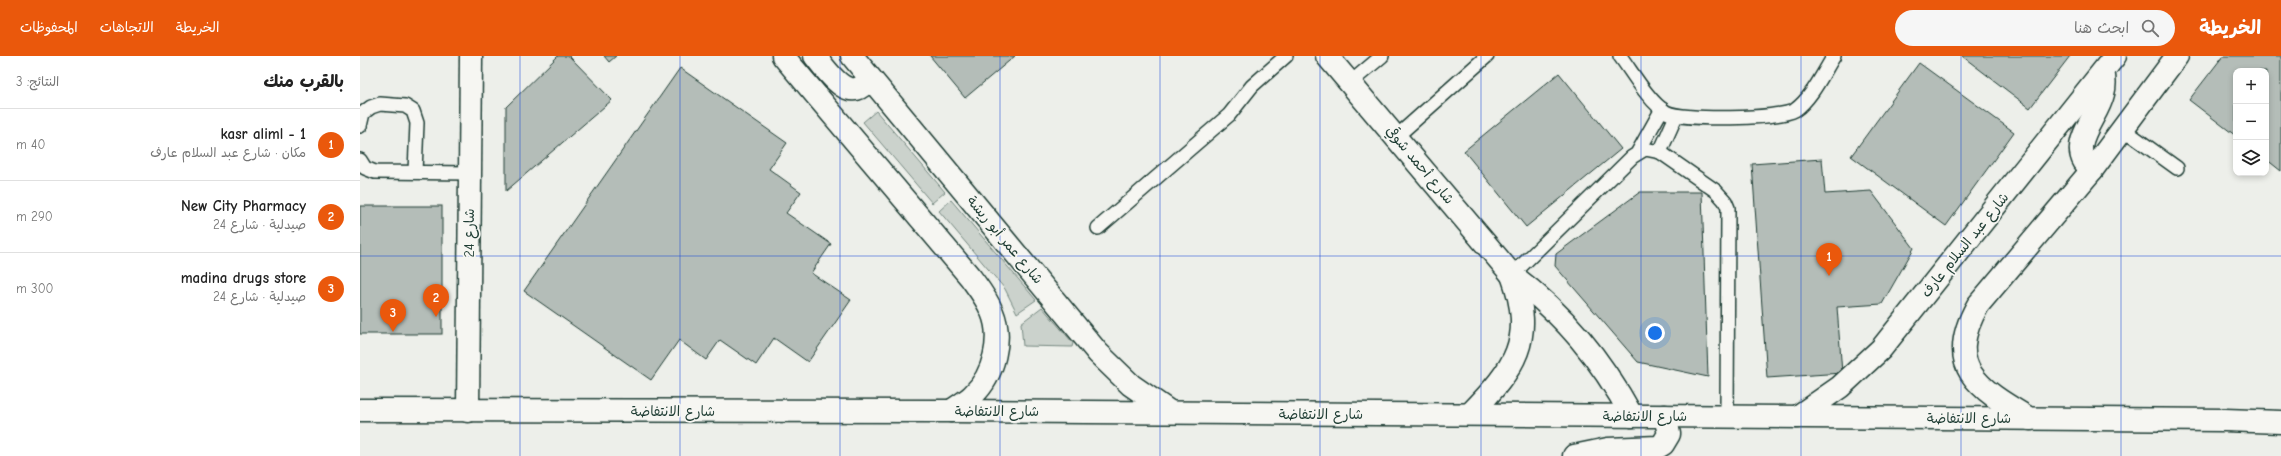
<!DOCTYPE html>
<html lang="ar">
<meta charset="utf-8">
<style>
:root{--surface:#fff;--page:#f6f6f6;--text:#222;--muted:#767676;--line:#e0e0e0;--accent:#ea580c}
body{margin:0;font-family:"Comic Neue","Playpen Sans Arabic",sans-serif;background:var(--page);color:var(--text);direction:rtl}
.controls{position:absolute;right:12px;top:12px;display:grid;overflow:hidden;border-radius:8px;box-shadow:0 2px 6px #0003}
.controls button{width:36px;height:36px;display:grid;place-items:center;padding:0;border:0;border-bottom:1px solid var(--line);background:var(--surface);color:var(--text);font:20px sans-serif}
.you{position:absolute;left:1295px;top:277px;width:14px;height:14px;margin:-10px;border:3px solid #fff;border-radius:50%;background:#1a73e8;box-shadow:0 0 0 6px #1a73e833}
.badge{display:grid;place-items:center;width:26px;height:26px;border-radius:50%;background:var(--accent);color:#fff;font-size:13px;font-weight:700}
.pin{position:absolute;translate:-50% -33px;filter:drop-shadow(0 1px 2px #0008)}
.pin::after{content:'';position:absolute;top:21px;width:14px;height:12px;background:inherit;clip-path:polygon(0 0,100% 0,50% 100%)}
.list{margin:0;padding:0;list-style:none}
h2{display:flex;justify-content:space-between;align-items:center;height:52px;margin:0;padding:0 16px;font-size:17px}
h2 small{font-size:13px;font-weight:400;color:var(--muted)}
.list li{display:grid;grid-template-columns:26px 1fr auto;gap:12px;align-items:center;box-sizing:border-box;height:72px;padding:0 16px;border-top:1px solid var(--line)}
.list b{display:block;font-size:15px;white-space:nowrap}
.list p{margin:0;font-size:13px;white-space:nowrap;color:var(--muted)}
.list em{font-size:13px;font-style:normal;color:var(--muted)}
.icon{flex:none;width:22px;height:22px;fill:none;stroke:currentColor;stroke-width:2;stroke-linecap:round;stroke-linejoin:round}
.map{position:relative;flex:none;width:1921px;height:400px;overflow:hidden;direction:ltr}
header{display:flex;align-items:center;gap:24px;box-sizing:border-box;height:56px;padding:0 20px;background:var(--accent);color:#fff}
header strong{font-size:19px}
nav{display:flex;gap:22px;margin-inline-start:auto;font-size:14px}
.search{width:280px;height:36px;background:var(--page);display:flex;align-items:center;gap:10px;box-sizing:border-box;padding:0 14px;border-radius:22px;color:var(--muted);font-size:15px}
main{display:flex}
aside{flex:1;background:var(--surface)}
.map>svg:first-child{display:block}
</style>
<header>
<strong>الخريطة</strong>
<div class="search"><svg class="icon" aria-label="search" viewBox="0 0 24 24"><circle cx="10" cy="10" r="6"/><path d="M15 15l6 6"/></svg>ابحث هنا</div>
<nav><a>الخريطة</a><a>الاتجاهات</a><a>المحفوظات</a></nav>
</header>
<main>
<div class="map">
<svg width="1921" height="400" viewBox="0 0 1921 400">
<rect width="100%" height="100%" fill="#edefea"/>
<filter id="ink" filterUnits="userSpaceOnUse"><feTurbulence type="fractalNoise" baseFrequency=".025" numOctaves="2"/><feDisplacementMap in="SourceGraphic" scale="8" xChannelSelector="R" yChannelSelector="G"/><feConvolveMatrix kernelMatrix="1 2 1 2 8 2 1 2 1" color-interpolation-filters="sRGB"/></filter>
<g filter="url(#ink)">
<g fill="#cbd2cc" stroke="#758880">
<path d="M516,55L585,136L572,147L503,66Z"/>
<path d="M591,144L676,244L657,257L645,233L579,155Z"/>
<path d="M682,251L713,287L712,291L663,290L661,267Z"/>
</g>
<g fill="#b4bdb8" stroke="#1f3d34">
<path d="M198,0H209L252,44L146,135V51Z"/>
<path d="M244,0H256L249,6Z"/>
<path d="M570,0H655L605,42Z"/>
<path d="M1602,0H1710L1670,52Z"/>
<path d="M1863,0H1921V115L1906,103V15H1876V80L1829,44Z"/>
<path d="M1559,7L1654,76L1586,170L1491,100Z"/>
<path d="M320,12L427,87L409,113L441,136L426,157L471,188L451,217L491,244L448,306L414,282L396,309L360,284L346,304L319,284L291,324L164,235Z"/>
<path d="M1199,17L1261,93L1166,171L1104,95Z"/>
<path d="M1462,103L1465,138L1511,135L1554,192L1522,248L1477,251L1482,317L1407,322L1392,108Z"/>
<path d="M1280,136H1342L1348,321L1278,306L1195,210L1196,198Z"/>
<rect x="0" y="150" width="82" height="128"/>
</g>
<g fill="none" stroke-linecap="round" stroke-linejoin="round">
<g stroke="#1f3d34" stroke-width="16">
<g id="service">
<path d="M1260,0C1272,16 1289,46 1306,56C1321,65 1420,63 1435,54C1452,42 1463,17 1474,0"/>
<path d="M990,27L1022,0"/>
<path d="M0,70L3,57L11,51L20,48L45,50L53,55L57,67L55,116"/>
<path d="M1763,73L1817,112"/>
<path d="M1036,81L1127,0"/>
<path d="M1278,96L1302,53"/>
<path d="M1300,96L1316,60"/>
<path d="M0,104L5,112L15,116L110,117"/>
<path d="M738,172L869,59L892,30L926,0"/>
<path d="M1152,219L1272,101L1285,93L1300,96L1356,135L1365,145L1368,152L1367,360"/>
</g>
</g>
<g stroke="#1f3d34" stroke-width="25">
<g id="minor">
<path d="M967,0L1152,219C1205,259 1240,302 1272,360"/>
<path d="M108,355L111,0"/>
<path d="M1110,358C1155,312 1176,284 1152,219"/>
</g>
</g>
<g stroke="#1f3d34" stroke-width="25">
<g id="tertiary">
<path d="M423,0L611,222C619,233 627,243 632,256C643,282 634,319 613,339C607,345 598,350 591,355"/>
<path d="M455,0C469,17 490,51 510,22"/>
<path d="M492,0L738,297L771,329L810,356"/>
<path d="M1732,114C1704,91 1737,64 1743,38C1745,31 1745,23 1743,16"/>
<path d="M1437,361L1480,331L1521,293L1755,0"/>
<path d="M1670,363C1620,333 1582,312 1618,249L1732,114L1817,0"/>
</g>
</g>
<g stroke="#1f3d34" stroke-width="25">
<g id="secondary">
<path d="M0,354L591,355L1865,364L1921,366"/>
<path d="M1214,400L1248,393L1298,391L1303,388L1309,378L1305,360"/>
</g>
</g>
<use href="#service" stroke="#f6f6f2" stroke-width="13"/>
<use href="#minor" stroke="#f6f6f2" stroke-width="22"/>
<use href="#tertiary" stroke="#f6f6f2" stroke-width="22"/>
<use href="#secondary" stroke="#f6f6f2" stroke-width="22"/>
</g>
</g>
<path fill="none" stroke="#1d4ed8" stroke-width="1" stroke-opacity="0.55" d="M160,0V400M320,0V400M480,0V400M640,0V400M800,0V400M960,0V400M1121,0V400M1281,0V400M1441,0V400M1601,0V400M1761,0V400M0,200H1921"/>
<g text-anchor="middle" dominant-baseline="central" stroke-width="3.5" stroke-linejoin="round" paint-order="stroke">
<g font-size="14" fill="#1f3d34" stroke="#f6f6f2">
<text transform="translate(1060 109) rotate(50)">شارع أحمد شوقي</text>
<text transform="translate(109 177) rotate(-90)">شارع 24</text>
<text transform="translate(645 184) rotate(50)">شارع عمر أبو ريشة</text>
<text transform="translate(1605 189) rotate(-51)">شارع عبد السلام عارف</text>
<text x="313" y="355">شارع الانتفاضة</text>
<text x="637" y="355">شارع الانتفاضة</text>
<text x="961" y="358">شارع الانتفاضة</text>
<text x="1285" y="360">شارع الانتفاضة</text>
<text x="1609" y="362">شارع الانتفاضة</text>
</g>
</g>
</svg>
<div class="controls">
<button>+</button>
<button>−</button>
<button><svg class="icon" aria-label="layers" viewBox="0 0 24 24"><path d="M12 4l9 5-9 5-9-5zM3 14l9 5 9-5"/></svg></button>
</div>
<div class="you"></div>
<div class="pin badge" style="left:1469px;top:220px">1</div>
<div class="pin badge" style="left:76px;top:261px">2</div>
<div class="pin badge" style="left:33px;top:276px">3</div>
</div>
<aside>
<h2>بالقرب منك<small>النتائج: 3</small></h2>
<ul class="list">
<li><span class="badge">1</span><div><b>kasr aliml - 1</b><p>مكان · شارع عبد السلام عارف</p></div><em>40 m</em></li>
<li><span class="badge">2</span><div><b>New City Pharmacy</b><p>صيدلية · شارع 24</p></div><em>290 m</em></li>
<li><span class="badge">3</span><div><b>madina drugs store</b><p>صيدلية · شارع 24</p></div><em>300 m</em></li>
</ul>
</aside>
</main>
